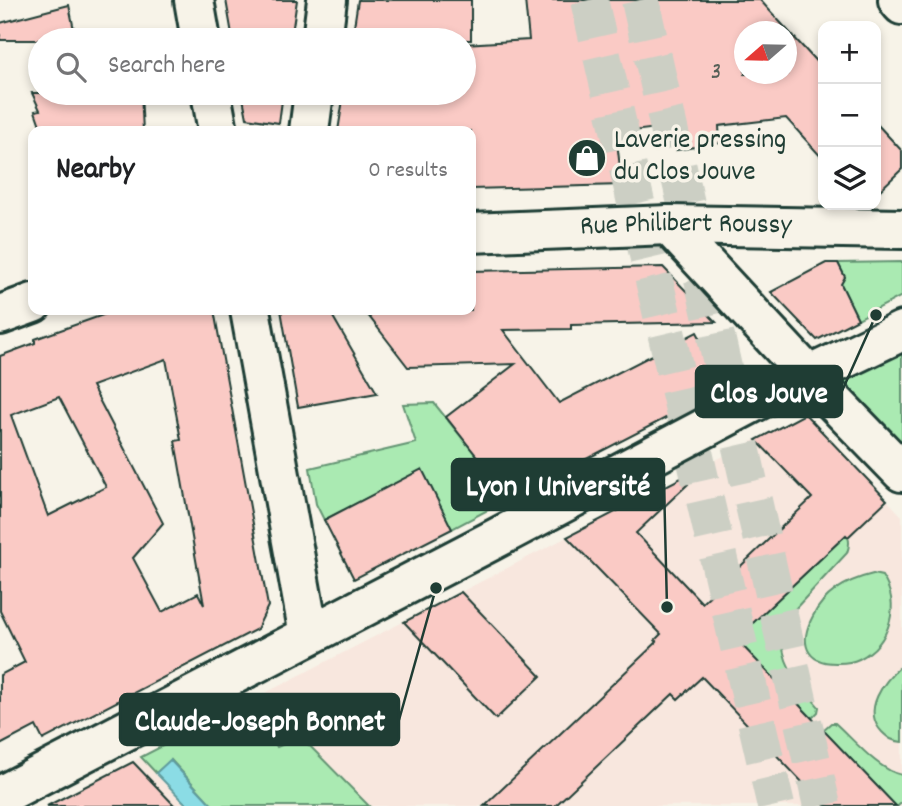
<!DOCTYPE html>
<meta charset="utf-8">
<style>
:root{--surface:#fff;--page:#f2f2f2;--text:#202124;--muted:#757577;--line:#e0e0e0}
body{margin:0;font-family:Dekko,sans-serif;background:var(--page);color:var(--text)}
.controls{position:absolute;right:21px;top:21px;display:grid;overflow:hidden;border-radius:14px;box-shadow:0 4px 10px #0003}
.controls button{width:63px;height:63px;display:grid;place-items:center;padding:0;border:0;border-bottom:2px solid var(--line);background:var(--surface);color:var(--text);font:35px sans-serif}
.compass{position:absolute;left:734px;top:21px;width:63px;height:63px;border-radius:50%;background:var(--surface);box-shadow:0 4px 10px #0003;rotate:250deg}
.list{margin:0;padding:0;list-style:none}
h2{display:flex;justify-content:space-between;align-items:center;height:91px;margin:0;padding:0 28px;font-size:30px}
h2 small{font-size:23px;font-weight:400;color:var(--muted)}
.icon{flex:none;width:38px;height:38px;fill:none;stroke:currentColor;stroke-width:2;stroke-linecap:round;stroke-linejoin:round}
.map{position:relative;flex:none;width:902px;height:806px;overflow:hidden}
.search{position:absolute;background:var(--surface);box-shadow:0 4px 10px #0003;left:28px;top:28px;width:448px;height:77px;display:flex;align-items:center;gap:18px;box-sizing:border-box;padding:0 24px;border-radius:38px;color:var(--muted);font-size:26px}
.panel{position:absolute;background:var(--surface);box-shadow:0 4px 10px #0003;left:28px;top:126px;width:448px;height:189px;border-radius:14px}
.map>svg:first-child{display:block}
</style>
<div class="map">
<svg width="902" height="806" viewBox="0 0 902 806">
<rect width="100%" height="100%" fill="#f7f3e8"/>
<filter id="ink" filterUnits="userSpaceOnUse"><feTurbulence type="fractalNoise" baseFrequency=".0143" numOctaves="2"/><feDisplacementMap in="SourceGraphic" scale="14" xChannelSelector="R" yChannelSelector="G"/><feConvolveMatrix kernelMatrix="1 2 1 2 8 2 1 2 1" color-interpolation-filters="sRGB"/></filter>
<g filter="url(#ink)">
<path fill="#f8e7de" d="M805,414L902,516V806H47Z"/>
<g fill="#aaeab2" stroke="#649473" stroke-width="2">
<path d="M902,262V296L858,319L841,284L845,277L838,263Z"/>
<path d="M902,329V471L811,376Z"/>
<path d="M434,403L479,459L501,503L452,529L421,470L324,520L316,504L310,468L416,443L403,404Z"/>
<path d="M846,535C851,539 849,547 847,553L795,609C766,647 793,677 819,707L818,712L812,718L736,639Z"/>
<path d="M873,574L882,576C901,604 891,643 859,659C853,662 845,663 838,663C805,664 799,642 813,616C825,592 848,580 873,574Z"/>
<path d="M902,665V742C893,741 889,739 882,732C861,710 884,681 902,665Z"/>
<path d="M252,700L277,747L301,737L369,806H213L171,760L156,773L141,757Z"/>
<path d="M831,723H835C853,739 879,771 902,775V802L898,806H896L823,730Z"/>
</g>
<path fill="#8bdce5" stroke="#609c9e" stroke-width="2" d="M170,760L213,806H188L156,773Z"/>
<g fill="#facac5" stroke="#1f3d34" stroke-width="2" fill-rule="evenodd">
<path d="M226,0H297L291,40H233Z"/>
<path d="M358,0H471V40H352Z"/>
<path d="M525,0H760L823,69V159L786,118L719,126L720,143L676,150L673,126L616,133L622,185L471,189V131H338L344,93H464V44L529,40ZM745,32H787V74H745Z"/>
<path d="M69,5L76,40H0V23Z"/>
<path d="M32,93H141L143,131H42L35,111L40,110Z"/>
<path d="M242,93H283L279,123L247,118Z"/>
<path d="M876,123L902,151V169L876,194Z"/>
<path d="M826,263H838L845,277L841,284L858,319L817,340L771,292Z"/>
<path d="M663,267L716,322L571,325V329L503,330L559,403L697,332L726,387L501,503L479,459L446,417L515,364L408,367L364,310H471V271Z"/>
<path d="M117,310H214L268,606L257,629L43,740L36,726L0,745V675L25,662L0,611V356L35,343V339ZM166,359L181,440L175,441L204,605L198,593L162,612L133,558L163,523L92,386ZM59,397L106,487L48,516L11,415Z"/>
<path d="M281,310H329L377,393L298,407Z"/>
<path d="M805,414L887,500L848,537L846,535L736,639L896,806H825L702,677L678,699L673,694L555,806H484L657,642L655,640L661,634L567,537L683,477L688,484L636,533L702,603L812,498L756,440Z"/>
<path d="M422,469L452,529L354,579L324,520Z"/>
<path d="M461,592L541,676L496,719L404,622Z"/>
<path d="M133,762L175,806H47Z"/>
</g>
<g fill="none" stroke-linecap="round" stroke-linejoin="round">
<g stroke="#cccfc4" stroke-width="38" stroke-dasharray="38 19" stroke-linecap="butt">
<path d="M589,0L776,806"/>
<path d="M640,0L822,806"/>
</g>
<g stroke="#1f3d34" stroke-width="44">
<g id="street">
<path d="M194,0L201,40"/>
<path d="M322,40L327,0"/>
<path d="M211,93L218,131"/>
<path d="M309,131L314,93"/>
<path d="M669,225L809,376L902,472"/>
<path id="s1" d="M471,233L669,225L902,229"/>
<path d="M250,310L309,635"/>
<path d="M0,315L33,303"/>
</g>
</g>
<g stroke="#1f3d34" stroke-width="44">
<g id="secondary">
<path d="M898,0L902,5"/>
<path d="M0,796L489,542L760,399L902,331"/>
</g>
</g>
<use href="#street" stroke="#f7f3e8" stroke-width="38"/>
<use href="#secondary" stroke="#f7f3e8" stroke-width="38"/>
</g>
</g>
<defs>
<g id="shop-disc" transform="scale(2.0125)"><circle r="9.5" fill="#1f3d34" stroke="#f7f3e8"/><path d="M-5-2.5h2.3a2.7 3.5 0 0 1 5.4 0H5L5.5 6h-11ZM-1.5-2.5h3a1.5 2.3 0 0 0-3 0Z" fill="#fff"/></g>
</defs>
<g fill-rule="evenodd">
<use href="#shop-disc" x="587" y="158"/>
</g>
<g text-anchor="middle" dominant-baseline="central" stroke-width="7" stroke-linejoin="round" paint-order="stroke">
<g font-size="24" fill="#566058">
<text x="716" y="73">3</text>
</g>
<g font-size="28" fill="#1f3d34" stroke="#f7f3e8" text-anchor="start">
<text x="614" y="142">Laverie pressing<tspan x="614" dy="32">du Clos Jouve</tspan></text>
</g>
<g font-size="28" fill="#1f3d34" stroke="#f7f3e8">
<text stroke="none"><textPath href="#s1" startOffset="215">Rue Philibert Roussy</textPath></text>
</g>
</g>
<path fill="none" stroke="#1f3d34" stroke-width="2.5" d="M876 315L842 391M667 607L664 484M436 588L399 720"/>
<g fill="#1f3d34" stroke="#f7f3e8" stroke-width="2.5">
<circle cx="876" cy="315" r="7"/>
<circle cx="667" cy="607" r="7"/>
<circle cx="436" cy="588" r="7"/>
</g>
<g fill="#1f3d34" stroke="#1f3d34" stroke-width="2.5">
<rect x="696" y="366" width="146" height="51" rx="7"/>
<rect x="452" y="459" width="212" height="51" rx="7"/>
<rect x="120" y="694" width="279" height="51" rx="7"/>
</g>
<g font-size="30" text-anchor="middle" font-weight="bold" fill="#fff">
<text x="769" y="402">Clos Jouve</text>
<text x="558" y="495">Lyon 1 Université</text>
<text x="260" y="730">Claude-Joseph Bonnet</text>
</g>
</svg>
<div class="controls">
<button>+</button>
<button>−</button>
<button><svg class="icon" aria-label="layers" viewBox="0 0 24 24"><path d="M12 4l9 5-9 5-9-5zM3 14l9 5 9-5"/></svg></button>
</div>
<svg class="compass" viewBox="-18 -18 36 36"><path d="M0-13l5 13h-10z" fill="#e53935"/><path d="M0 13l5-13h-10z" fill="#757577"/></svg>
<div class="search"><svg class="icon" aria-label="search" viewBox="0 0 24 24"><circle cx="10" cy="10" r="6"/><path d="M15 15l6 6"/></svg>Search here</div>
<section class="panel">
<h2>Nearby<small>0 results</small></h2>
<ul class="list">
</ul>
</section>
</div>
